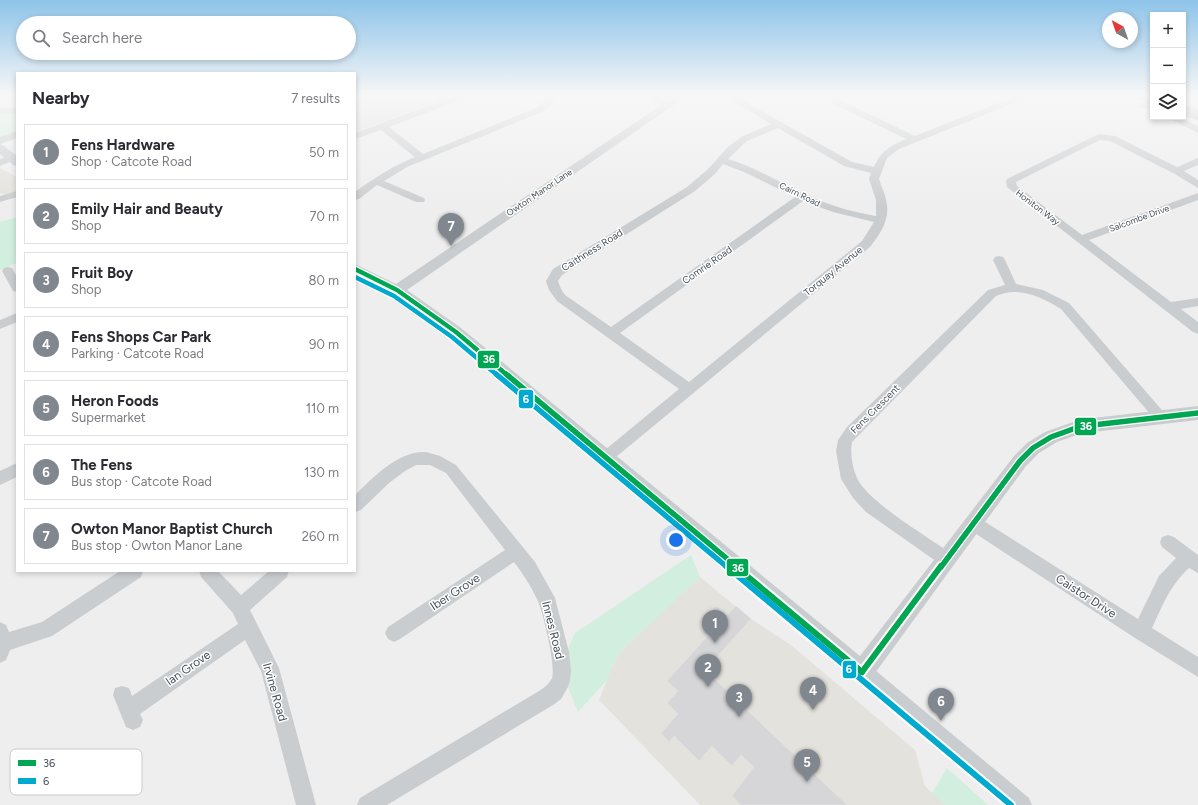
<!DOCTYPE html>
<meta charset="utf-8">
<style>
:root{--surface:#fff;--page:#f7f7f7;--text:#2b2b33;--muted:#7c7c81;--line:#e1e1e2;--accent:#81878e}
body{margin:0;font-family:Figtree,sans-serif;background:var(--page);color:var(--text)}
.controls{position:absolute;right:12px;top:12px;display:grid;overflow:hidden;border-radius:0px;box-shadow:0 2px 6px #0003}
.controls button{width:36px;height:36px;display:grid;place-items:center;padding:0;border:0;border-bottom:1px solid var(--line);background:var(--surface);color:var(--text);font:20px sans-serif}
.compass{position:absolute;left:1102px;top:12px;width:36px;height:36px;border-radius:50%;background:var(--surface);box-shadow:0 2px 6px #0003;rotate:320deg}
.you{position:absolute;left:676px;top:540px;width:14px;height:14px;margin:-10px;border:3px solid #fff;border-radius:50%;background:#1a73e8;box-shadow:0 0 0 6px #1a73e833}
.badge{display:grid;place-items:center;width:26px;height:26px;border-radius:50%;background:var(--accent);color:#fff;font-size:13px;font-weight:700}
.pin{position:absolute;translate:-50% -33px;filter:drop-shadow(0 1px 2px #0008)}
.pin::after{content:'';position:absolute;top:21px;width:14px;height:12px;background:inherit;clip-path:polygon(0 0,100% 0,50% 100%)}
.list{margin:0;padding:0;list-style:none}
h2{display:flex;justify-content:space-between;align-items:center;height:52px;margin:0;padding:0 16px;font-size:17px}
h2 small{font-size:13px;font-weight:400;color:var(--muted)}
.list li{display:grid;grid-template-columns:26px 1fr auto;gap:12px;align-items:center;box-sizing:border-box;height:56px;margin:0 8px 8px;padding:0 8px;border:1px solid var(--line);border-radius:0px}
.list b{display:block;font-size:15px;white-space:nowrap}
.list p{margin:0;font-size:13px;white-space:nowrap;color:var(--muted)}
.list em{font-size:13px;font-style:normal;color:var(--muted)}
.icon{flex:none;width:22px;height:22px;fill:none;stroke:currentColor;stroke-width:2;stroke-linecap:round;stroke-linejoin:round}
.map{position:relative;flex:none;width:1198px;height:805px;overflow:hidden}
.search{position:absolute;background:var(--surface);box-shadow:0 2px 6px #0003;left:16px;top:16px;width:340px;height:44px;display:flex;align-items:center;gap:10px;box-sizing:border-box;padding:0 14px;border-radius:22px;color:var(--muted);font-size:15px}
.panel{position:absolute;background:var(--surface);box-shadow:0 2px 6px #0003;left:16px;top:72px;width:340px;height:500px;border-radius:0px}
.map>svg:first-child{display:block}
</style>
<div class="map">
<svg width="1198" height="805" viewBox="0 0 1198 805">
<rect width="100%" height="100%" fill="#efeeee"/>
<g fill="#e4e2dc">
<path d="M0,168L17,177V191L6,195L0,193Z"/>
<path d="M700,577L751,619L791,645L915,750L925,786L945,805H700L599,700L615,660L623,649Z"/>
</g>
<path fill="#e1dfe0" d="M355,95H455L355,132Z"/>
<g fill="#d2eede">
<path d="M17,112V132L0,137V113Z"/>
<path d="M17,217V263L0,270V222Z"/>
<path d="M691,555L700,577L623,649L615,660L608,679L578,712L567,685L566,653L575,633Z"/>
<path d="M947,768L988,805H945L932,793Z"/>
</g>
<path fill="#d6d6d8" stroke="#e0e0e1" d="M716,606L727,615L736,606L751,619L705,670L847,805H741L732,796L754,767L741,755L732,766L712,746L699,761L674,736L669,742L661,733L678,714L667,703L678,691L667,681L715,628L704,618Z"/>
<g fill="none" stroke-linecap="round" stroke-linejoin="round">
<g stroke="#b4b8be" stroke-width="1">
<g id="trunk">
<path d="M1136,95H1153V104L1138,98Z"/>
<path d="M1183,105L1198,111V120L1183,114Z"/>
</g>
</g>
<g fill="#cacdcf" fill-rule="evenodd">
<path d="M457,95H469L468,97L389,127L423,154L538,107L545,101L544,95H552L554,99L552,104L544,111L407,167L384,181L424,198L425,200L424,202H416L377,185L359,199L355,200V192C374,178 393,166 415,157L381,130L355,139V133Z"/>
<path d="M643,95H654L672,105L671,107H665Z"/>
<path d="M723,95H733L852,162L874,167C881,151 890,146 906,139L834,104L829,97L830,95H839L838,97L840,100L915,136L1018,95H1030L1029,97L899,149L887,158L879,179C881,186 885,193 886,200C891,218 881,233 870,247L610,462L605,464L600,462L598,458L600,454L679,389L557,301L549,290L546,281L553,269L687,187L707,170L727,148L741,137L771,124ZM778,128L844,166L871,173L869,179L876,200V216C854,212 834,207 814,198C785,186 758,168 728,159L747,141ZM723,164L744,172L795,197L611,327L565,295L561,289L558,281L562,275L695,191L715,174ZM803,201L833,212L874,222L862,241L689,382L620,333Z"/>
<path d="M1147,102L1153,105V111L1146,108H1140L1139,106L1140,104Z"/>
<path d="M1167,117H1179L1198,126V133Z"/>
<path d="M1099,134L1115,136L1177,167L1198,158V165L1184,171L1198,180V188L1173,173L1110,141L1100,140L1016,182L1017,186L1082,235L1198,193V200L1089,240L1171,302L1198,298V306L1181,309L1198,322V334L1193,332L1007,187L1006,181L1007,179Z"/>
<path d="M11,155L16,158L14,160L0,166V159Z"/>
<path d="M17,191V197L0,202V196Z"/>
<path d="M999,256L1003,257L1005,260L1016,284L1043,290L1069,303L1168,417L1166,421L1161,423L1156,421L1061,309C1041,297 1019,286 996,296L852,442C850,453 852,467 857,478C868,502 928,537 952,554L954,559L952,564L946,567L940,564L866,512L853,498L841,479L836,451L838,440L847,427L988,290L1005,285L993,260L995,257Z"/>
<path d="M8,267L12,268L17,277V292L13,291L2,271L4,268Z"/>
<path d="M17,313V322L0,329V320Z"/>
<path d="M426,452L440,456L456,465L535,562L555,598L569,652L571,670L570,680L568,687L561,699L553,705L387,805H357L360,798L539,691C544,688 549,684 552,678C556,666 543,611 537,599C531,586 523,574 514,562L400,639L394,642L388,639L385,633L388,627L505,550L446,473L430,465H416L405,471L389,483L361,510L355,512V495C374,477 397,451 426,452Z"/>
<path d="M17,463V477L0,485V471Z"/>
<path d="M973,516L979,518L1138,619L1159,576L1176,558L1162,547L1160,542L1162,537L1168,535L1174,537L1198,555V573L1189,568C1169,587 1164,603 1152,628L1198,657V677L1135,638L967,528L965,523L967,518Z"/>
<path d="M120,571H143L141,577L52,636L10,650L6,660L0,663V622L6,625L9,632L42,622Z"/>
<path d="M199,571H218L241,595L269,571H289L287,577L250,610L279,668L316,805H296L261,671L245,640L140,714L143,720L140,727L133,730L126,727L113,695L115,688L122,686L129,688L132,696L238,624L233,613L201,577Z"/>
<path d="M862,663L869,665L1029,798L1032,805H1006L855,679L853,672L855,665Z"/>
</g>
<g fill="#cacdcf" fill-rule="evenodd">
<path d="M676,95H688L407,290L461,328L860,656L1014,456L1027,443L1045,432L1073,422L1093,418L1198,406V420L1093,432L1074,436L1057,442L1039,453L1026,466L870,680L862,683L854,680L451,336L392,293L355,275V264L396,284Z"/>
<path d="M17,107V113L0,114V108Z"/>
<path d="M17,131V138L0,144L4,146L17,156V166L13,165L0,154V137Z"/>
</g>
<use href="#trunk" fill="#c0c4c8" fill-rule="evenodd"/>
<g stroke="#fff" stroke-width="7">
<path id="bus-1-far2" d="M355,269L397,290L456,332L507,375"/>
</g>
<g stroke="#fff" stroke-width="8">
<g id="bus-1-far1">
<path d="M506,374L737,567"/>
<path d="M941,567L1020,461L1033,448L1051,437L1073,429L1093,425L1198,413"/>
</g>
</g>
<g stroke="#fff" stroke-width="10">
<g id="bus-1">
<path d="M735,566L862,672"/>
<path d="M862,672L941,566"/>
</g>
</g>
<g stroke="#fff" stroke-width="7">
<path id="bus-2-far2" d="M355,277L394,296L452,337L497,375"/>
</g>
<g stroke="#fff" stroke-width="8">
<path id="bus-2-far1" d="M496,374L727,567"/>
</g>
<g stroke="#fff" stroke-width="10">
<path id="bus-2" d="M726,566L1011,805"/>
</g>
<use href="#bus-1-far2" stroke="#00a651" stroke-width="4.5"/>
<use href="#bus-1-far1" stroke="#00a651" stroke-width="5.5"/>
<use href="#bus-1" stroke="#00a651" stroke-width="6"/>
<use href="#bus-2-far2" stroke="#00a9ce" stroke-width="4.5"/>
<use href="#bus-2-far1" stroke="#00a9ce" stroke-width="5.5"/>
<use href="#bus-2" stroke="#00a9ce" stroke-width="6"/>
</g>
<linearGradient id="sky" x2="0" y2="1"><stop stop-color="#8ec4e9"/><stop offset="0.46" stop-color="#f8f7f7"/><stop offset="1" stop-color="#f8f7f7" stop-opacity="0"/></linearGradient>
<rect width="1198" height="208" fill="url(#sky)"/>
<g text-anchor="middle" dominant-baseline="central" stroke-width="3" stroke-linejoin="round" paint-order="stroke">
<g font-size="9" fill="#46505a" stroke="#fff">
<text transform="translate(539 192) rotate(-34)">Owton Manor Lane</text>
<text transform="translate(800 194) rotate(26)">Cairn Road</text>
<text transform="translate(1038 207) rotate(37)">Honiton Way</text>
<text transform="translate(1139 218) rotate(-20)">Salcombe Drive</text>
</g>
<g font-size="10" fill="#46505a" stroke="#fff">
<text transform="translate(592 250) rotate(-32)">Caithness Road</text>
<text transform="translate(707 265) rotate(-35)">Comrie Road</text>
<text transform="translate(833 271) rotate(-39)">Torquay Avenue</text>
<text transform="translate(875 409) rotate(-45)">Fens Crescent</text>
</g>
<g font-size="12" fill="#46505a" stroke="#fff">
<text transform="translate(455 592) rotate(-33)">Iber Grove</text>
<text transform="translate(1086 596) rotate(33)">Caistor Drive</text>
<text transform="translate(553 630) rotate(76)">Innes Road</text>
<text transform="translate(188 668) rotate(-35)">Ian Grove</text>
<text transform="translate(275 692) rotate(74)">Irvine Road</text>
</g>
</g>
<rect x="10" y="749" width="132" height="46" rx="6" fill="#fff" stroke="#c8cace" stroke-width="1"/>
<rect x="18" y="760" width="18" height="6" fill="#00a651"/>
<rect x="18" y="778" width="18" height="6" fill="#00a9ce"/>
<g font-size="11" fill="#46505a">
<text x="43" y="767">36</text>
<text x="43" y="785">6</text>
</g>
<g stroke="#fff" stroke-width="1.5">
<rect x="477" y="350" width="23" height="19" rx="4" fill="#00a651"/>
<rect x="518" y="389" width="16" height="20" rx="4" fill="#00a9ce"/>
<rect x="1074" y="417" width="23" height="19" rx="4" fill="#00a651"/>
<rect x="726" y="558" width="23" height="19" rx="4" fill="#00a651"/>
<rect x="842" y="660" width="15" height="19" rx="4" fill="#00a9ce"/>
</g>
<g font-size="11" text-anchor="middle" font-weight="bold" fill="#fff">
<text x="489" y="363">36</text>
<text x="526" y="403">6</text>
<text x="1086" y="430">36</text>
<text x="738" y="572">36</text>
<text x="849" y="673">6</text>
</g>
</svg>
<div class="controls">
<button>+</button>
<button>−</button>
<button><svg class="icon" aria-label="layers" viewBox="0 0 24 24"><path d="M12 4l9 5-9 5-9-5zM3 14l9 5 9-5"/></svg></button>
</div>
<svg class="compass" viewBox="-18 -18 36 36"><path d="M0-13l5 13h-10z" fill="#e53935"/><path d="M0 13l5-13h-10z" fill="#7c7c81"/></svg>
<div class="you"></div>
<div class="pin badge" style="left:715px;top:643px">1</div>
<div class="pin badge" style="left:708px;top:687px">2</div>
<div class="pin badge" style="left:739px;top:717px">3</div>
<div class="pin badge" style="left:813px;top:710px">4</div>
<div class="pin badge" style="left:807px;top:782px">5</div>
<div class="pin badge" style="left:941px;top:721px">6</div>
<div class="pin badge" style="left:451px;top:246px">7</div>
<div class="search"><svg class="icon" aria-label="search" viewBox="0 0 24 24"><circle cx="10" cy="10" r="6"/><path d="M15 15l6 6"/></svg>Search here</div>
<section class="panel">
<h2>Nearby<small>7 results</small></h2>
<ul class="list">
<li><span class="badge">1</span><div><b>Fens Hardware</b><p>Shop · Catcote Road</p></div><em>50 m</em></li>
<li><span class="badge">2</span><div><b>Emily Hair and Beauty</b><p>Shop</p></div><em>70 m</em></li>
<li><span class="badge">3</span><div><b>Fruit Boy</b><p>Shop</p></div><em>80 m</em></li>
<li><span class="badge">4</span><div><b>Fens Shops Car Park</b><p>Parking · Catcote Road</p></div><em>90 m</em></li>
<li><span class="badge">5</span><div><b>Heron Foods</b><p>Supermarket</p></div><em>110 m</em></li>
<li><span class="badge">6</span><div><b>The Fens</b><p>Bus stop · Catcote Road</p></div><em>130 m</em></li>
<li><span class="badge">7</span><div><b>Owton Manor Baptist Church</b><p>Bus stop · Owton Manor Lane</p></div><em>260 m</em></li>
</ul>
</section>
</div>
